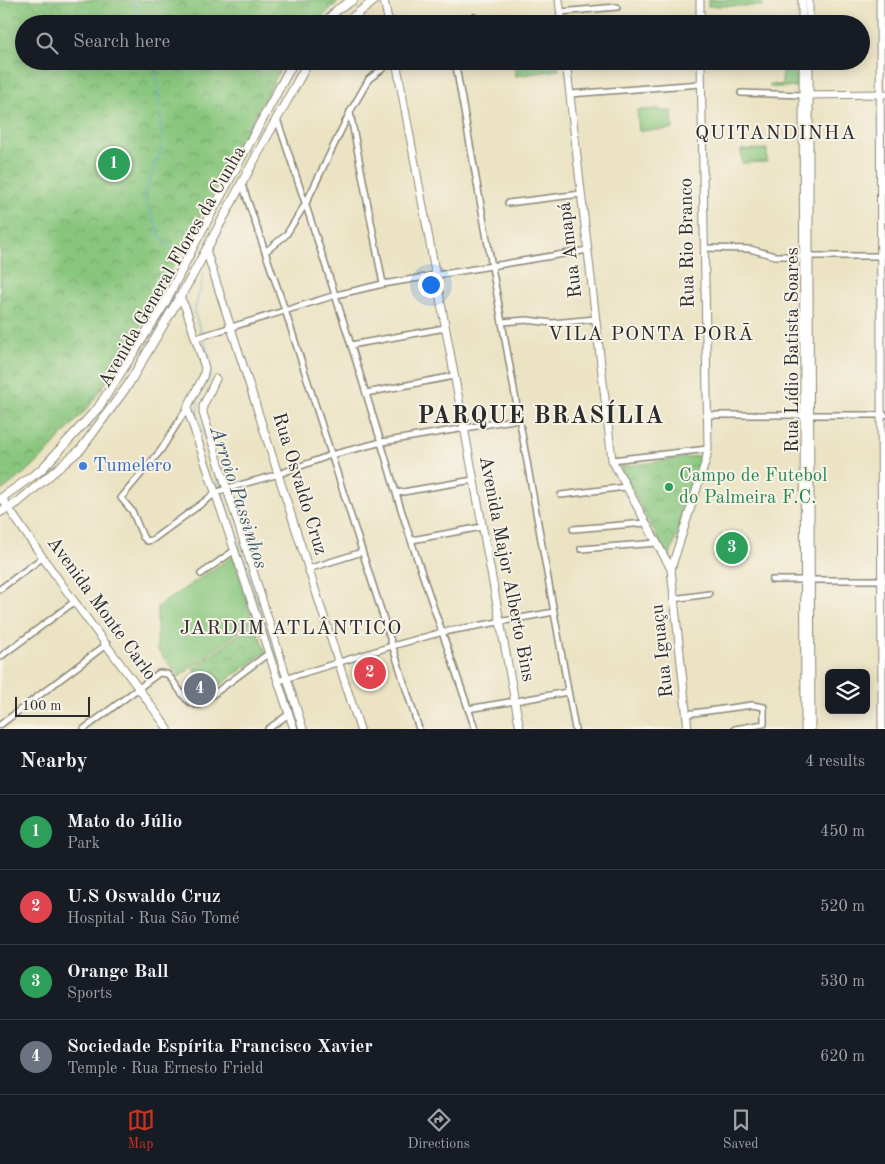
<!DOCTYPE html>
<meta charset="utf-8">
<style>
:root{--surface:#171b24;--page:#242831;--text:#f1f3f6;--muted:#9ea1a6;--line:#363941;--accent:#c8321e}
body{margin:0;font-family:"Old Standard TT",serif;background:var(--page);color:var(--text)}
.controls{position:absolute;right:15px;bottom:15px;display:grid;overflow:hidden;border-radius:8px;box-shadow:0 2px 12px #0003}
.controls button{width:45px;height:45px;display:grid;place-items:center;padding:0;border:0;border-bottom:1px solid var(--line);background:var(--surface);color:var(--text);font:25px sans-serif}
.scale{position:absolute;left:15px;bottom:12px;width:75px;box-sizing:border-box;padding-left:5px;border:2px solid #2b2b2b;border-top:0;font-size:14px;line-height:18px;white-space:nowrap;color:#2b2b2b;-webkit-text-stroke:4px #f7f3e8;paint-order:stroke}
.you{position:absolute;left:430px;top:284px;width:18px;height:18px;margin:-12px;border:4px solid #fff;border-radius:50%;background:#1a73e8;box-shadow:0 0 0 8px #1a73e833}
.badge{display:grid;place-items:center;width:32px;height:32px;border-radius:50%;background:var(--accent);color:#fff;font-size:16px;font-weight:700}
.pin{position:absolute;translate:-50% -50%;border:2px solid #fff;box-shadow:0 1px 5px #0006}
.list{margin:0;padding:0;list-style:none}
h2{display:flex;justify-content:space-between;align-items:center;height:65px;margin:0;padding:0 20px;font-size:21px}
h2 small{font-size:16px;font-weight:400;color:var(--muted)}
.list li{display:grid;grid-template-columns:32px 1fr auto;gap:15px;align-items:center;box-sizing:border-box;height:75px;padding:0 20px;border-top:1px solid var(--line)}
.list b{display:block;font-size:19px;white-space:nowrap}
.list p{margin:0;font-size:16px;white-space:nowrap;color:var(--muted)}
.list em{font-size:16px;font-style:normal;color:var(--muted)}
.icon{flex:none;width:28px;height:28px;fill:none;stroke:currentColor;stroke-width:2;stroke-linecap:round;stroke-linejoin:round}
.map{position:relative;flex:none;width:885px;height:729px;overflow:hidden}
.search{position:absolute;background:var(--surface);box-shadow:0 2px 12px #0003;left:15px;right:15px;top:15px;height:55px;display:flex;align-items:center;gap:12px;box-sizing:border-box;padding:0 18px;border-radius:28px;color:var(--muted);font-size:19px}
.sheet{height:365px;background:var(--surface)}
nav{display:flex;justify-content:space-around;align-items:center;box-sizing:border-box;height:70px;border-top:1px solid var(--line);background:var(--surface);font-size:14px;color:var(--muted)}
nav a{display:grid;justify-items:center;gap:2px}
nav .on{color:var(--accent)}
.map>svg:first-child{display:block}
</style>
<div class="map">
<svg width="885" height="729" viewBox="0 0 885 729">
<defs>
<pattern id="park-crowns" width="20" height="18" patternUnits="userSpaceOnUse" patternTransform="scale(1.25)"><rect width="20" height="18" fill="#88c67d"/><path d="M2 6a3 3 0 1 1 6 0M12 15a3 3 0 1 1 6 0" fill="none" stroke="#6fa167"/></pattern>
</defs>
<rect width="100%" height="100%" fill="#f7f3e8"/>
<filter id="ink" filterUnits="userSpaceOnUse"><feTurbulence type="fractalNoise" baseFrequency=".02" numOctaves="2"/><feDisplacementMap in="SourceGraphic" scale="10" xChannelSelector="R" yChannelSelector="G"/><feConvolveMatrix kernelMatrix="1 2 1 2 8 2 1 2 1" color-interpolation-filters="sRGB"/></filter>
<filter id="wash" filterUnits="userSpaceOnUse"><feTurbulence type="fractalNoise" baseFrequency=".0096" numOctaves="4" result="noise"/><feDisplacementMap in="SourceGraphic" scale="20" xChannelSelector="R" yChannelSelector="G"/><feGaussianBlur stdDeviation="1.12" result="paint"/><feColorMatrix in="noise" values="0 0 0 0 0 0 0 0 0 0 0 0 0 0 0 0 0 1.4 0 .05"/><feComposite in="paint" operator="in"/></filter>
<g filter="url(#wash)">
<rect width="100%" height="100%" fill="#ebe3c3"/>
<g fill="#88c67d" stroke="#5a7854">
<rect x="708" y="0" width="54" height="6"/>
<path d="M513,61H557L559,70L516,76Z"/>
<path d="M782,64L798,66V87H770V84L782,85Z"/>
<path d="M660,109V111H672L673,129L639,131L637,110Z"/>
<path d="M767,149V162L742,163L741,150Z"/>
<path d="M740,534L743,561L724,563L721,536Z"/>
<path d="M233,556L253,621L179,677L157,649V607Z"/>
</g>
<g fill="url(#park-crowns)" stroke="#5a7854">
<path d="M0,0H340L314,24H24V61H285L125,354L91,404L38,462L0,492Z"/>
<path d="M704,455L669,559L620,467Z"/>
<path d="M254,623L266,652L213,690L193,669Z"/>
</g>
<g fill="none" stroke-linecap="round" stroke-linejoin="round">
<g stroke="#5ea9d6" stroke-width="1">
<path d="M133,0L144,24"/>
<path d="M155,61L161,115L160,126L163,137L162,148L145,192L146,201L160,236L166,244L180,255"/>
<path d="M202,334L194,312L203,279V274"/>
<path d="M203,338L209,355L210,376L199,396L197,415L221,488"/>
<path d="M222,492L282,678"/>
<path d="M283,682L298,729"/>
</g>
</g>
</g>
<g filter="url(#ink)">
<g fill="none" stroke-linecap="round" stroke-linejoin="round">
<g stroke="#8b8777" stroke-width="8">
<g id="street">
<path d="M560,12L617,7"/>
<path d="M462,24L474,17"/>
<path d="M455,61L575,729"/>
<path d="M741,93L803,95"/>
<path d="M570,94L701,84"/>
<path d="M350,112L383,284"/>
<path d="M277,119C319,243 359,367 396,493C420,572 449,650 475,729"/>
<path d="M242,184L285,310L419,729"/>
<path d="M508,203L581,194"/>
<path d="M704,248L750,249L775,256H880"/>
<path d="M265,252L286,235L306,203L350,112L369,79L393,61"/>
<path d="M502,322L527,320L552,323L596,319"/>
<path d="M196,338L336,295L383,284L588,250"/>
<path d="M351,345L445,328"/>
<path d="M366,393L454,376"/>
<path d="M187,408L161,450L121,498L132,511L143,537L147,541L152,540L216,493L225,489L279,474L331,455L382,442L519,419"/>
<path d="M707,415H885"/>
<path d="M612,460L708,449"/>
<path d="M397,493L473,480"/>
<path d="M561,495L626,487"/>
<path d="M573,529L646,523"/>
<path d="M412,540L482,527"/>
<path d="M581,549L657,543"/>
<path d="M308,569L362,552"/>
<path d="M201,574L235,550"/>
<path d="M772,580H884"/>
<path d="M0,589L42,558"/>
<path d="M673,599L709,594"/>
<path d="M0,657L74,602"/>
<path d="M278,681L392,646L443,632L554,612"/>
<path d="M468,709L568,692"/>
<path d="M686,714L752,705L764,707V724L735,729"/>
<path d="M0,725L107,644"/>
<path d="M84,729L159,673L167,674C177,683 185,706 199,705L269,653"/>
<path d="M268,729L289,714"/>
</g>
</g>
<g stroke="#8b8777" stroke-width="9">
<g id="secondary">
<path d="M384,0L389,24"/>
<path d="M559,0L562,24"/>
<path d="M700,0V24"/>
<path d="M802,0V24"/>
<path d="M809,0V24"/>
<path d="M880,0L882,729"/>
<path d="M396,61L520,729"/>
<path d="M566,61L612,460L671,569"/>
<path d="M803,61L805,729"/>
<path d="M809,61V286L811,729"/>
<path d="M805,95L885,94"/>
<path d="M206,250L360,729"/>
<path d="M180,297L186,309L205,368L203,377L187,408L294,729"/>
<path d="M216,379L203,406V413L303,729"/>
<path d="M2,498C54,578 113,652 168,729"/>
<path d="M688,729L671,569L706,460L708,449L701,61"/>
</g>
</g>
<g stroke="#8b8777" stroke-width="10">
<g id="primary">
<path d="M324,24L337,10L353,0"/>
<path d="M344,24L375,0"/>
<path d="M0,499L41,470L98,408L165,303L195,243L294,61"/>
<path d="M0,512L17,503L81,449L128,385L191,278L265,140L309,61"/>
</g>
</g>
<use href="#street" stroke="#fff" stroke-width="5"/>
<use href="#secondary" stroke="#fff" stroke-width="7"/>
<use href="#primary" stroke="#fff" stroke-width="8"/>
</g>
</g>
<circle fill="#3f7fe0" stroke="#f7f3e8" stroke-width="2" cx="83" cy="466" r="5"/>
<circle fill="#2e9e5b" stroke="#f7f3e8" stroke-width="2" cx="669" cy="487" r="5"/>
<g text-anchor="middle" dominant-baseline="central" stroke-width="4" stroke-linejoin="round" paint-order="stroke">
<g font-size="19" fill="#2b2b2b" stroke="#f7f3e8">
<text transform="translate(688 243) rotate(-91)">Rua Rio Branco</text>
<text transform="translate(571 250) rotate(-97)">Rua Amapá</text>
<text transform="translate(173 267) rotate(-60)">Avenida General Flores da Cunha</text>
<text transform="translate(793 350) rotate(-90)">Rua Lídio Batista Soares</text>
<text transform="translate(299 484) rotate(73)">Rua Osvaldo Cruz</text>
<text transform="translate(506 569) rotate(79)">Avenida Major Alberto Bins</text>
<text transform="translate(101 609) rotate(54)">Avenida Monte Carlo</text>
<text transform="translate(663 651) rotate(-96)">Rua Iguaçu</text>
</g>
<g font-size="19" fill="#366cbe" stroke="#f7f3e8" text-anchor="start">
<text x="93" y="466">Tumelero</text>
</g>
<g font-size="19" fill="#27864d" stroke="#f7f3e8" text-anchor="start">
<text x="679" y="476">Campo de Futebol<tspan x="679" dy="22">do Palmeira F.C.</tspan></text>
</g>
<g font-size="20" letter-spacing="1" fill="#2b2b2b" stroke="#f7f3e8">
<text x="776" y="134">QUITANDINHA</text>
<text x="651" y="335">VILA PONTA PORÃ</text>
<text x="291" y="629">JARDIM ATLÂNTICO</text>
</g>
<g font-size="20" font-style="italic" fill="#3d5767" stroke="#f7f3e8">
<text transform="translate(238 498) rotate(72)">Arroio Passinhos</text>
</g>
<g font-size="24" font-weight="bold" letter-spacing="1" fill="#2b2b2b" stroke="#f7f3e8">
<text x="541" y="417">PARQUE BRASÍLIA</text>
</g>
</g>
</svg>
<div class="controls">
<button><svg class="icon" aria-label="layers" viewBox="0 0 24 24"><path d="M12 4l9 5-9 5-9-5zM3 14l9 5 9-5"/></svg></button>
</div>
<div class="scale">100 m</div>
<div class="you"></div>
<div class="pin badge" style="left:114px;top:164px;background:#2e9e5b">1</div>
<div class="pin badge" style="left:370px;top:673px;background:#e0444e">2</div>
<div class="pin badge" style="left:732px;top:548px;background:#2e9e5b">3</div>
<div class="pin badge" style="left:200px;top:689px;background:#6b7280">4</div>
<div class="search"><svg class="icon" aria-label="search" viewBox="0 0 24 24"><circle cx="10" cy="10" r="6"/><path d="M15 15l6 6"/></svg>Search here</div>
</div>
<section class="sheet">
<h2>Nearby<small>4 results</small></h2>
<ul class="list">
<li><span class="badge" style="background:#2e9e5b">1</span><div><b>Mato do Júlio</b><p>Park</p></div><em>450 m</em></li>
<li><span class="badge" style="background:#e0444e">2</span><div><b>U.S Oswaldo Cruz</b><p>Hospital · Rua São Tomé</p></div><em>520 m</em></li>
<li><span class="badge" style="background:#2e9e5b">3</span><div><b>Orange Ball</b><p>Sports</p></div><em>530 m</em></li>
<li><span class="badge" style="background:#6b7280">4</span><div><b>Sociedade Espírita Francisco Xavier</b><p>Temple · Rua Ernesto Frield</p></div><em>620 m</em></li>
</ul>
</section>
<nav>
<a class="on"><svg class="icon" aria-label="map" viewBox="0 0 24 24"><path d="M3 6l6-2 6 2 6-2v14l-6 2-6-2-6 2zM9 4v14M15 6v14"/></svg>Map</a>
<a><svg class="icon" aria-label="directions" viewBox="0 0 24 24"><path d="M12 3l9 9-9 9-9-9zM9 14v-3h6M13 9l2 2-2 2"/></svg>Directions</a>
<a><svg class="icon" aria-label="saved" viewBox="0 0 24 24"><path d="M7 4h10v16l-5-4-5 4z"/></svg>Saved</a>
</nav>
